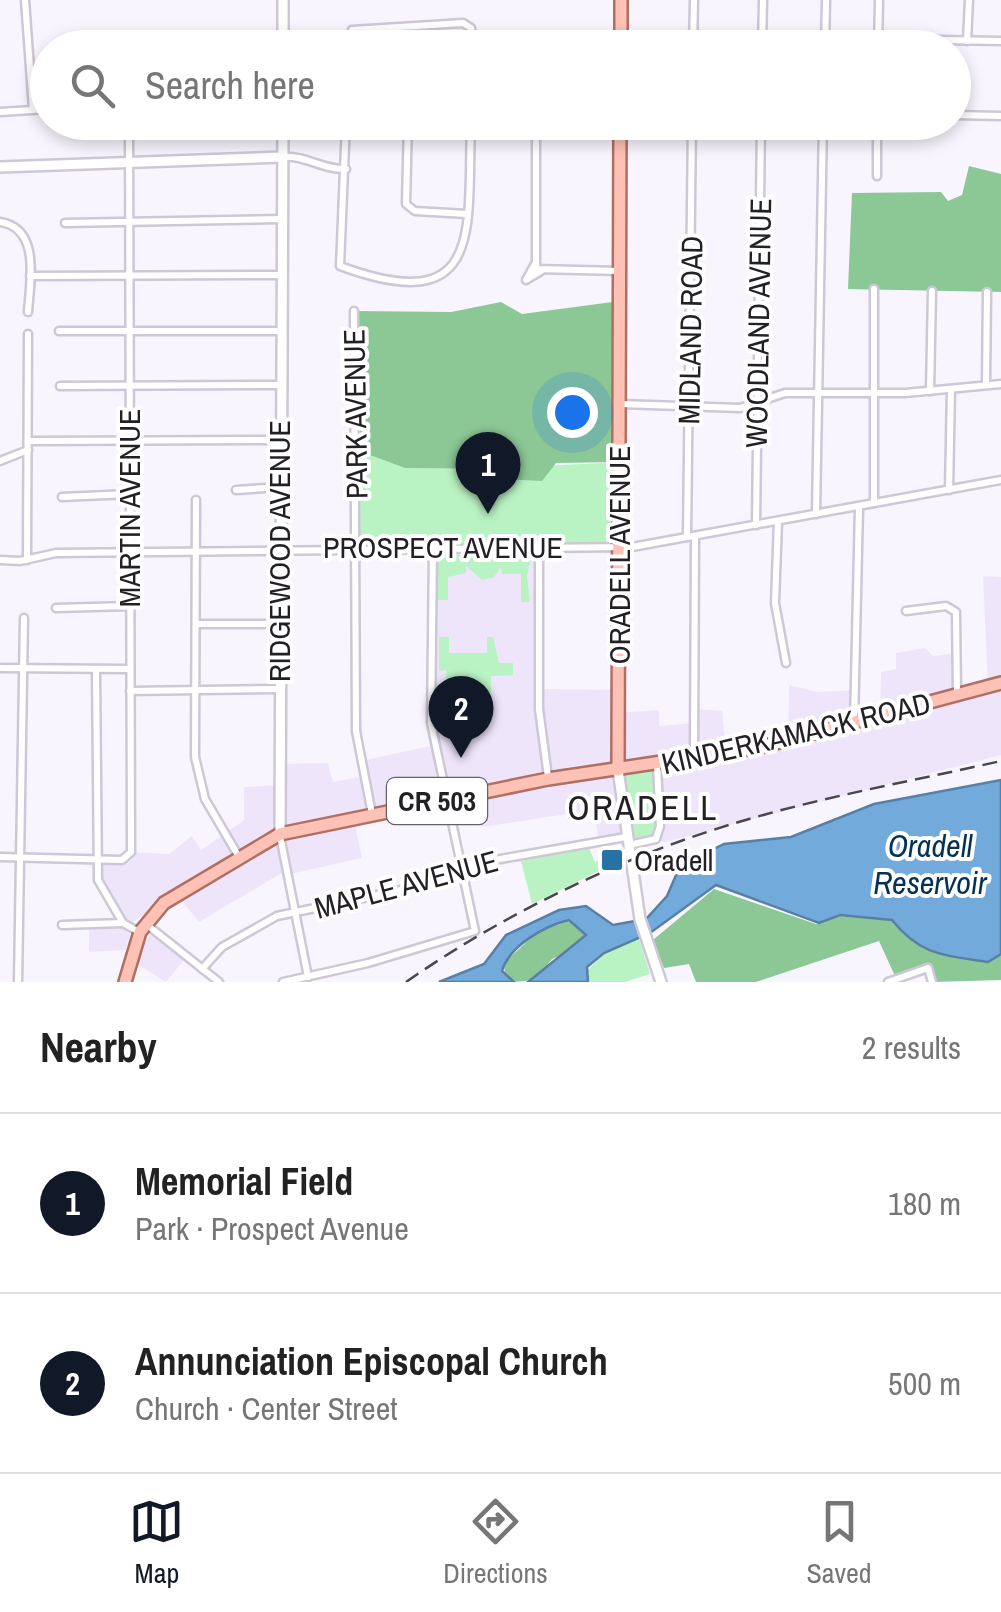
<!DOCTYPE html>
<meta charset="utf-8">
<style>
:root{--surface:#fff;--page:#f6f6f6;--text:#222;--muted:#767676;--line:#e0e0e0;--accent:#111827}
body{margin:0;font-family:"Archivo Narrow",sans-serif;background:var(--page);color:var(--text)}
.you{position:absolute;left:572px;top:412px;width:35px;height:35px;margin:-25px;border:8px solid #fff;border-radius:50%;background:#1a73e8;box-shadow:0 0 0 15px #1a73e833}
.badge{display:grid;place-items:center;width:65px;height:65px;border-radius:50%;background:var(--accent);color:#fff;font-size:32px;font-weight:700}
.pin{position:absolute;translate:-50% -82px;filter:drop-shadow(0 2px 5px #0008)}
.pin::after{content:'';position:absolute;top:52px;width:35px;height:30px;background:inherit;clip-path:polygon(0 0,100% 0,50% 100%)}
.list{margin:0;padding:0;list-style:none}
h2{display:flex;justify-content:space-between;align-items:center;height:130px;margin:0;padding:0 40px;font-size:42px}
h2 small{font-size:32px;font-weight:400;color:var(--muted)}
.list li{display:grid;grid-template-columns:65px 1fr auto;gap:30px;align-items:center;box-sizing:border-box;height:180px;padding:0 40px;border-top:2px solid var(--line)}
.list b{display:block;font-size:38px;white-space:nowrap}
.list p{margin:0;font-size:32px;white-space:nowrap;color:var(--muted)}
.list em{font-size:32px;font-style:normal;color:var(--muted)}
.icon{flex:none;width:55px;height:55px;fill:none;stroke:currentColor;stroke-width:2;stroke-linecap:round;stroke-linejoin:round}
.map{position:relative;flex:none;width:1001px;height:982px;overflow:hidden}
.search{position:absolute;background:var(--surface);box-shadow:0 5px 15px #0003;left:30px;right:30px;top:30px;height:110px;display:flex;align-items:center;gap:25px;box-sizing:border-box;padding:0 35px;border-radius:55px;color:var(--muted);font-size:38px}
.sheet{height:490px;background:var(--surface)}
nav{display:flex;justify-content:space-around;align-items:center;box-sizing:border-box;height:140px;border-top:2px solid var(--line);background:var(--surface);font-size:28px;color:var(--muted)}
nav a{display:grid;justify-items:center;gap:5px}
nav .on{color:var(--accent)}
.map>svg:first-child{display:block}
</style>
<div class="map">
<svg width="1001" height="982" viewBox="0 0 1001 982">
<rect width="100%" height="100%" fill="#f9f5fe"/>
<g fill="#efe5fb">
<path d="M433,547L539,548V689L618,690V713L659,710V726L693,723L694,709L722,711L726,753L788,741L789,685L818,692L854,690V725L880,718L881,672L896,669V653L925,648L933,656L957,653V696L988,687L983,576L1001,577V755L665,842L626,837L599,842L594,810L482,827L475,794L354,819L362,858L286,875L285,871L199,922L176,894L131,923L102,893L97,858L126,859L131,852L169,854L192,836L201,850L244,820V787L279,785V764L328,763L333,782L364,776L361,761L435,745Z"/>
<path d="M89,926L123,928L130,935L125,950L89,952Z"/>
<path d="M151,933L187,956L166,982L134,962Z"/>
</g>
<g fill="#baf3c3">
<path d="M356,450L405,468L490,469L619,462V547L356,548Z"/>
<path d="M438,555H466V565L468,555H532L527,575L530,602H521V574H502L501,567L494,577L482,580L466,566V573L448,577V600H436Z"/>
<path d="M439,637H449V653H487V637H493L499,663H513V675L491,676V695H467L466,685L446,689V670L439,671Z"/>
<path d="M657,765L660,826L656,839L627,845L618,770Z"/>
<path d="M589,848L595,862L604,859L607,867L532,904L521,861Z"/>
<path d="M639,938L650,974L625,982H589L587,971L604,954Z"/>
</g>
<g fill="#8cc796">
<path d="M969,166L1001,174V292L848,289L852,193L941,192L948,201L962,195Z"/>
<path d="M620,301L619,462L556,463L542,481L502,479L490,469L405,468L356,450L354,311L451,312L501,302L522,314Z"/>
<path d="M714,889L816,924L840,916L892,920C921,956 944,955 987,962L1001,954V980L932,982L927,966L895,976L879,941L756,982H696L689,964L664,968L653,940Z"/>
<path d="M572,920L587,933L571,951L552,959L535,980L514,982L505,976L504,963L537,932Z"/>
</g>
<path fill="#71aadb" stroke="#5980a4" stroke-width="2.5" d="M1001,780V954L988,962C944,955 921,956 892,920L840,915L819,923L716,885L650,933L604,953L587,967L588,982H528L586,935L569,920C544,926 509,946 502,971L514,982H439L484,964L506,935L559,910L586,906L613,925L646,919L667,896L680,866L724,844L791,837L874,804Z"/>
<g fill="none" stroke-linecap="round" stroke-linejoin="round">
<g stroke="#cec8d6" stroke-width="11">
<g id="street">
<path d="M25,0L33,109"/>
<path d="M879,39L1001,41"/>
<path d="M967,41L969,0"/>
<path d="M129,48L283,42"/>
<path d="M346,48L352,30L463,23L471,28L474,48"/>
<path d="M693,48L694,0"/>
<path d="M762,48L763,0"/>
<path d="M825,48L826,0"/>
<path d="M878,48L879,0"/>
<path d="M0,112L48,109"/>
<path d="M954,115L1001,116"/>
<path d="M346,122L340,266C486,320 467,228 471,122"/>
<path d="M408,122L406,204L415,211L467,214"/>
<path d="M536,122V269L620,271"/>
<path d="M877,122V176"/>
<path d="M282,157C307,155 322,170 346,169"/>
<path d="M0,222C41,228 30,282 28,312"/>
<path d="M65,223L282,219"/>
<path d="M535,264L526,280L541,271"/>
<path d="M30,276L281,275"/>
<path d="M354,311L356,731L372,814"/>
<path d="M59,331H280"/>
<path d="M986,385L987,292"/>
<path d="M60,386L280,385"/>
<path d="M930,391L932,291"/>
<path d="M620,404L740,408L785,393H905L1001,384"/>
<path d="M29,441L280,440"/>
<path d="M0,461L28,450"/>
<path d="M236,490L280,487"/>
<path d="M949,490L951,389"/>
<path d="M62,497L129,494"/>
<path d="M196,500L195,757L205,799L239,857"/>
<path d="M874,503V289"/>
<path d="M816,514L823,122"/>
<path d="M778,521L775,603L786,663"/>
<path d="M756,525L761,122"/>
<path d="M687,537L692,122"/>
<path d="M539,548V709L548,777"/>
<path d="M0,560L20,561L56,553L632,547L1001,480"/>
<path d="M27,560L28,334"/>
<path d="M56,608L129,606"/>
<path d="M906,611L946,606L956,612L957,695"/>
<path d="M198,624H278"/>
<path d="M0,668L130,669"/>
<path d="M96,669L98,880L123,923L139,932"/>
<path d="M130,691L279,689"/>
<path d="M854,724L859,507"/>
<path d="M694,758L695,536"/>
<path d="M280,836L308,977"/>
<path d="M629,845L656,839L660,826L657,765"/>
<path d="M0,857L122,860L131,852L129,122"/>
<path d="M146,924L219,982"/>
<path d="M62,925L123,923"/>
<path d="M202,969L222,947L277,916L429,884L466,865L626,837"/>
<path d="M18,982L24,618"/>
<path d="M283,982L368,963L475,931L431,723L433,547"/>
<path d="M888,982L928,968L932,982"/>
</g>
</g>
<g stroke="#cec8d6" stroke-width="14">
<g id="secondary">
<path d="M283,48V0"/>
<path d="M0,167L282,157"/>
<path d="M618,770L640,919L661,982"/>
<path d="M280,834L283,122"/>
</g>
</g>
<g stroke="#b06f63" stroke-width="16">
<g id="primary">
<path d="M621,48V0"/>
<path d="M618,770L620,122"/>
<path d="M125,982L140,932L164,903L280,834L548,779L761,747L1001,683"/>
</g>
</g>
<use href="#street" stroke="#fff" stroke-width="6"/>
<use href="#secondary" stroke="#fff" stroke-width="9"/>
<use href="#primary" stroke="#fdc2b5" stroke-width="11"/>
<path stroke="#49464d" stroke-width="2.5" stroke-dasharray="15 8" stroke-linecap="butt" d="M406,982C508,911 630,853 749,819C832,795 917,780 1001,761"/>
</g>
<rect fill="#2871a5" stroke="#fff" stroke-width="4" x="600" y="848" width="24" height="24" rx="5"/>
<g text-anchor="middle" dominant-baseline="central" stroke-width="8" stroke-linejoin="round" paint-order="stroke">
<rect fill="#fff" stroke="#646266" stroke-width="2.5" x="387" y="778" width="100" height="46" rx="8"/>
<g font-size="28" font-weight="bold" fill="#221f25">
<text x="437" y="801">CR 503</text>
</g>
<g font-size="30" fill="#221f25" stroke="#fff">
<text transform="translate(758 323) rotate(-89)">WOODLAND AVENUE</text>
<text transform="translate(690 330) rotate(-89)">MIDLAND ROAD</text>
<text transform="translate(355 414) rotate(-91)">PARK AVENUE</text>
<text transform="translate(129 508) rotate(-90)">MARTIN AVENUE</text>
<text x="443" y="547">PROSPECT AVENUE</text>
<text transform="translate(279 551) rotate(-90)">RIDGEWOOD AVENUE</text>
<text transform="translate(619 555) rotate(-90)">ORADELL AVENUE</text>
<text transform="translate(796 733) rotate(-13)">KINDERKAMACK ROAD</text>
<text transform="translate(406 884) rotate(-15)">MAPLE AVENUE</text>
</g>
<g font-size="30" fill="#221f25" stroke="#fff" text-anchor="start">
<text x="634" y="860">Oradell</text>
</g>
<g font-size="32" font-style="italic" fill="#053253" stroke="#fff">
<text x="930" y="845">Oradell<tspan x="930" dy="37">Reservoir</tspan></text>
</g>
<g font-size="35" letter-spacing="2.5" fill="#221f25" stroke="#fff">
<text x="643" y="807">ORADELL</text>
</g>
</g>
</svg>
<div class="you"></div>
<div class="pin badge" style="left:488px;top:514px">1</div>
<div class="pin badge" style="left:461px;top:758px">2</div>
<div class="search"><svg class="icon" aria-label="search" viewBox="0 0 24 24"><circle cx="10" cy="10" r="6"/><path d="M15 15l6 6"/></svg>Search here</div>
</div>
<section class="sheet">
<h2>Nearby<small>2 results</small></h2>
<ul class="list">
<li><span class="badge">1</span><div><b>Memorial Field</b><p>Park · Prospect Avenue</p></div><em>180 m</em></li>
<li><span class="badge">2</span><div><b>Annunciation Episcopal Church</b><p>Church · Center Street</p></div><em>500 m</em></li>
</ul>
</section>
<nav>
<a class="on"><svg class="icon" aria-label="map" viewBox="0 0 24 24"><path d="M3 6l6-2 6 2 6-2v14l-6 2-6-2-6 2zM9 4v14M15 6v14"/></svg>Map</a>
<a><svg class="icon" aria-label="directions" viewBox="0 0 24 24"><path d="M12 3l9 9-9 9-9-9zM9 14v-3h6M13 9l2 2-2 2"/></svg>Directions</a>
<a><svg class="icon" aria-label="saved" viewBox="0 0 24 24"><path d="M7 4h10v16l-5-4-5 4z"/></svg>Saved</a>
</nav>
